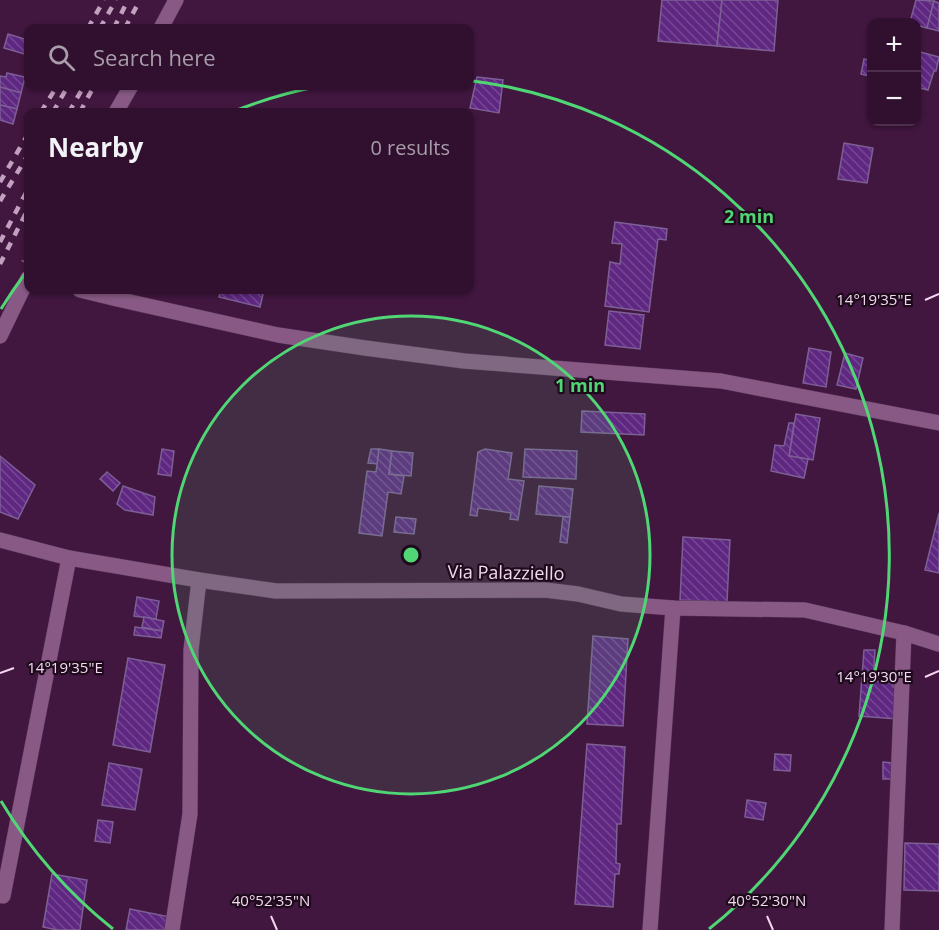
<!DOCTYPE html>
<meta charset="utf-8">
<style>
:root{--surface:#31102f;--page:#391937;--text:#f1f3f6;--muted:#a89daa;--line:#4c304b}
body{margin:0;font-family:"Open Sans",sans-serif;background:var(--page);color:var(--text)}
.controls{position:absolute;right:18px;top:18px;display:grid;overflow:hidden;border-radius:12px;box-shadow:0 2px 4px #0004}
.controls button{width:54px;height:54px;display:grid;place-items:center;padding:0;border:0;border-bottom:2px solid var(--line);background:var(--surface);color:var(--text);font:30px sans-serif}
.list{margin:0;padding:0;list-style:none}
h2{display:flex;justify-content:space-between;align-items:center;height:78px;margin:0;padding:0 24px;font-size:26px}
h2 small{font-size:20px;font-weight:400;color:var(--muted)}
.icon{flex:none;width:33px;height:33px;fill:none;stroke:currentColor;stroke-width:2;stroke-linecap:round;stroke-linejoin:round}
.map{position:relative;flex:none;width:939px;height:930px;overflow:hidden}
.search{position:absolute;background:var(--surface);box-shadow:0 2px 4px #0004;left:24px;top:24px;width:450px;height:66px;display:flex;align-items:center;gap:15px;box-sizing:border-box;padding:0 21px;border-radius:12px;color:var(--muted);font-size:22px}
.panel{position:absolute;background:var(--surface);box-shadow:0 2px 4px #0004;left:24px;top:108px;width:450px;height:186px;border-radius:12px}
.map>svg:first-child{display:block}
</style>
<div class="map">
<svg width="939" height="930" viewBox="0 0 939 930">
<defs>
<pattern id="building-back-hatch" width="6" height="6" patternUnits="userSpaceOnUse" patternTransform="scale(1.5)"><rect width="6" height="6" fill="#5e2781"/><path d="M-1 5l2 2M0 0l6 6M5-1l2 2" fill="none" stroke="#764693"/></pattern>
</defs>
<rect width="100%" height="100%" fill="#41163f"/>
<g fill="url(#building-back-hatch)" stroke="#7d5f95" stroke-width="1.5">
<path d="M662,0H722L717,46L658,41Z"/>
<path d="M722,0H778L774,51L717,46Z"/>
<path d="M916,0L934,1L927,28L916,25V22H910Z"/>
<path d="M934,1L939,3V31L927,28Z"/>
<path d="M8,34L28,40V55L4,48Z"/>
<path d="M920,52L939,57L936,71H934L928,90L916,87V65Z"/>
<path d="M864,59L872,61V77L861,74Z"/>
<path d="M7,73L25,77L21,93L0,87V76L6,77Z"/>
<path d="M477,77L503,80L499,113L470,108Z"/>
<path d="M0,87L21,93L17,109L0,105Z"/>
<path d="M0,105L17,109L13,124L0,120Z"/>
<path d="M844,143L873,148L867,183L838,179Z"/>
<path d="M615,222L667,229L666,240L658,239L649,312L605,306L610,262L620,264L622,244L612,243Z"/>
<path d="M221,290H264L260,307L219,297Z"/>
<path d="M609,311L644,315L640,349L605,345Z"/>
<path d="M809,348L831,352L826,387L803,383Z"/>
<path d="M845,353L863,358L856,389L837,385Z"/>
<path d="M582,411L645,414L644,435L581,432Z"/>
<path d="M796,414L820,418L813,460L789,456Z"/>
<path d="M789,423H794L789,456L808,459L804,478L771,471L775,445L784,446Z"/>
<path d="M162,449L174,451L171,476L158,474Z"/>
<path d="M371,449H379L378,464L368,463Z"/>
<path d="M379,449L392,451L389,474L404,476L401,494L388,492L382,536L359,533L367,471L376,472Z"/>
<path d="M485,449L512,453L508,479L524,481L518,520L510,519L511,513L478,508L477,516L470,515L478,452Z"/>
<path d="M525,449L577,451L576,479L523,477Z"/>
<path d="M392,451L413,453L411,476L389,474Z"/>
<path d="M0,456L35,485L18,519L0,512Z"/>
<path d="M107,472L120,483L113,491L100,479Z"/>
<path d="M123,486L155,497L153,515L125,510L117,504Z"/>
<path d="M539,486L573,489L570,517L536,514Z"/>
<path d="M939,513V573L925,570Z"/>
<path d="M396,517L416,519L414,534L394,532Z"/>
<path d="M563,517H570L567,543L560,542Z"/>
<path d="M683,537L730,540L727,602L680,600Z"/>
<path d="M137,597L159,601L156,619L134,616Z"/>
<path d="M144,617L164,621L162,631L142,627Z"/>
<path d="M135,627L162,631L161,638L134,635Z"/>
<path d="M593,636L628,639L623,726L587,724Z"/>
<path d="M864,650H875L873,681L893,683V687H899L897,719L859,716Z"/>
<path d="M128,658L165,665L150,752L113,745Z"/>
<path d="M587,744L625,747L621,824H617L616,863L620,864L619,874H615L613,907L575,904Z"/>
<path d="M775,754L791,755L790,771L774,770Z"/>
<path d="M883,762L893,763V779H883Z"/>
<path d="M109,763L142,769L135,810L102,805Z"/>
<path d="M747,800L766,803L763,820L745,817Z"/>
<path d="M98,820L113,822L110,843L95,841Z"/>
<path d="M905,843L939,844V891L904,890Z"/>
<path d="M52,874L87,880L80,930H57L43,927Z"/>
<path d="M130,909L170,917L167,930H126Z"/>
</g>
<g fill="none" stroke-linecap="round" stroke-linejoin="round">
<g stroke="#573456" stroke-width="16">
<g id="minor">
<path d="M161,28L176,0"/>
<path d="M116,112L131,86"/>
<path d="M80,290L117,299L278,335L365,348L464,361L721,381L939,423"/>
<path d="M0,336L28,278"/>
<path d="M0,540L69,558L199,580L276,591L545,590L578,594L621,604L673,608L805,610L904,633L939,644"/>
<path d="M3,896L69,558"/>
<path d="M172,930L190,814L191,650L199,580"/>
<path d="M650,930L673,608"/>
<path d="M892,930L904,633"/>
</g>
</g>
<path stroke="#876284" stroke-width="4" stroke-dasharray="1.5 4.5" stroke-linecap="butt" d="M23,262L28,252"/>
<use href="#minor" stroke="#885985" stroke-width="15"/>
<g stroke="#c2a1bf" stroke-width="4.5" stroke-dasharray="8 8" stroke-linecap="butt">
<path d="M88,28L104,0"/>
<path d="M100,28L116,0"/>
<path d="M114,28L128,0"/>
<path d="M125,28L140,0"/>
<path d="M41,112L57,86"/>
<path d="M53,112L68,86"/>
<path d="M69,112L84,86"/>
<path d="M80,112L94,86"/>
<path d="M0,182L28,134"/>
<path d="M0,201L28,155"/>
<path d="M0,242L28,189"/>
<path d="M0,264L28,209"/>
</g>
</g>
<path fill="none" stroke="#f3d7f0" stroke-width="2" d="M925,300L939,294M0,673L14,668M925,677L939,671M271,916L277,930M767,916L773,930"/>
<circle cx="411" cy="555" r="239" fill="#50d674" fill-opacity=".12"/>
<g fill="none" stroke="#50d674" stroke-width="3">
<circle cx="411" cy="555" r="239"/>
<path d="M113 929A478 478 0 0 1 1 801M1 309A478 478 0 0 1 27 271M232 112A478 478 0 0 1 320 86M473 81A478 478 0 0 1 709 929"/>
</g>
<g text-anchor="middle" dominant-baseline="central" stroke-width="4.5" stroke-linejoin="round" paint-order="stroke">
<g font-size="18" fill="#f3d7f0" stroke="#1d0b1c">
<text transform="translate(506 572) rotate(1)">Via Palazziello</text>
</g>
</g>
<g font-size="15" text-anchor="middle" fill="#f3d7f0" stroke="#1d0b1c" stroke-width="4.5" stroke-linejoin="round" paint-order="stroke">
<text x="874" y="305">14°19'35"E</text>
<text x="65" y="673">14°19'35"E</text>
<text x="874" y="682">14°19'30"E</text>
<text x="271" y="906">40°52'35"N</text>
<text x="767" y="906">40°52'30"N</text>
</g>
<circle cx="411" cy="555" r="9" fill="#50d674" stroke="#1d0b1c" stroke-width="3"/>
<g font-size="18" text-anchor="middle" font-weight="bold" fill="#50d674" stroke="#1d0b1c" stroke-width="4.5" stroke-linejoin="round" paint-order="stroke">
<text x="749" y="223">2 min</text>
<text x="580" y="392">1 min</text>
</g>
</svg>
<div class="controls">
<button>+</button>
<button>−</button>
</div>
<div class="search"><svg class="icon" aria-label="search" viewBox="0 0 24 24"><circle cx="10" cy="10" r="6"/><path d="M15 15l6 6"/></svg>Search here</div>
<section class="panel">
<h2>Nearby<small>0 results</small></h2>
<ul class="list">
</ul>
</section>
</div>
